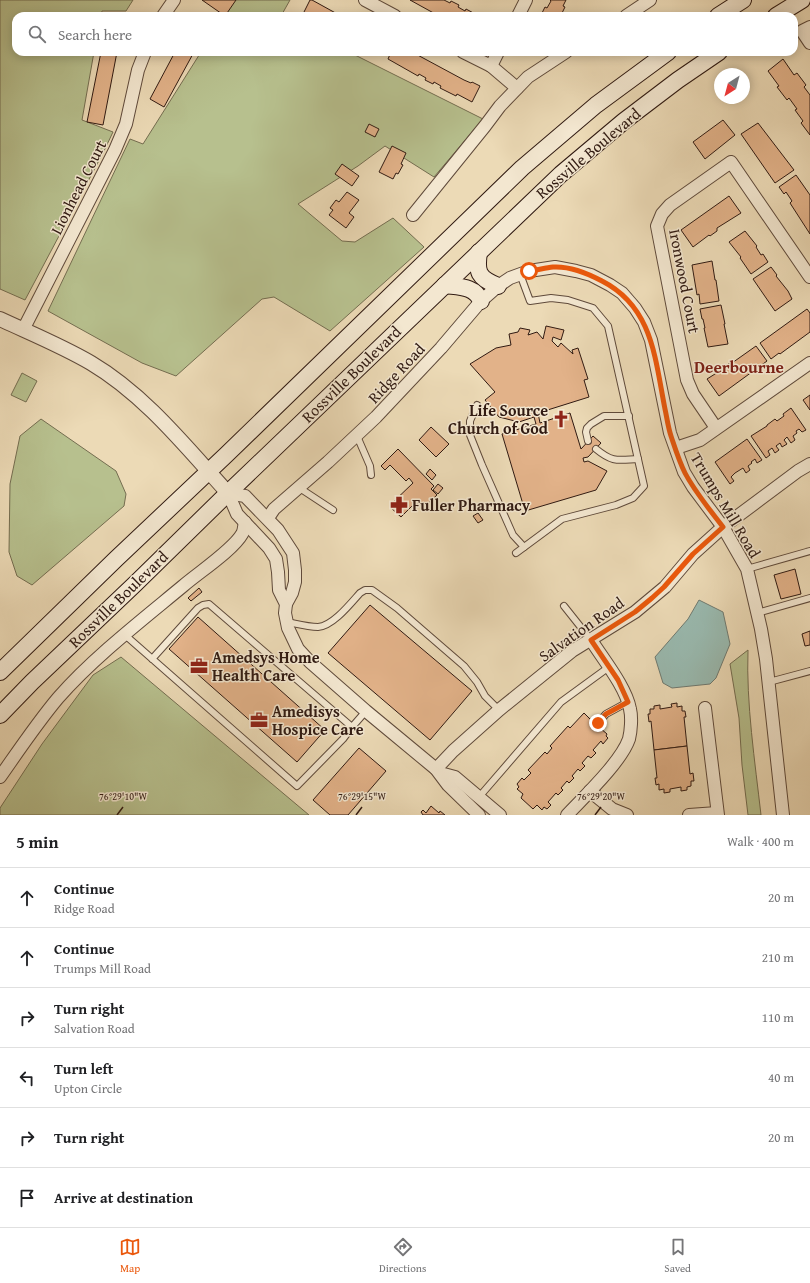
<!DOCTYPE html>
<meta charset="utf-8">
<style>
:root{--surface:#fff;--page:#f2f2f2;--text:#202124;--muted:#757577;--line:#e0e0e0;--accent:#ea580c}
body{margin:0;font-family:"Gentium Book Plus",serif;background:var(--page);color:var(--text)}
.compass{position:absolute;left:714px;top:68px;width:36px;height:36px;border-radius:50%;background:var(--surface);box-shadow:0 2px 10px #0003;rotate:216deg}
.stop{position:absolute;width:12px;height:12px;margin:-9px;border:3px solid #ea580c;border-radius:50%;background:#fff}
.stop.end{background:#ea580c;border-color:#fff;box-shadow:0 1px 4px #0008}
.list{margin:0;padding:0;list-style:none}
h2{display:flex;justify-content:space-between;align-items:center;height:52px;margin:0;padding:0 16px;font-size:17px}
h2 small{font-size:13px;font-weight:400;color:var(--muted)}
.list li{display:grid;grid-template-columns:26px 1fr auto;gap:12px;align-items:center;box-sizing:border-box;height:60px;padding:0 16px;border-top:1px solid var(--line)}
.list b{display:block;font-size:15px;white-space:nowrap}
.list p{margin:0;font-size:13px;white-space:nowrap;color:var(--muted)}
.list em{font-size:13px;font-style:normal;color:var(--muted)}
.icon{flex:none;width:22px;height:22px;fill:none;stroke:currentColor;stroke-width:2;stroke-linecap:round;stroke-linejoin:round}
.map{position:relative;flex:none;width:810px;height:815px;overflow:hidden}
.search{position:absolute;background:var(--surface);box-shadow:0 2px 10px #0003;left:12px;right:12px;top:12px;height:44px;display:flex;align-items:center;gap:10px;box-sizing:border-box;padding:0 14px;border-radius:12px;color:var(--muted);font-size:15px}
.sheet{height:412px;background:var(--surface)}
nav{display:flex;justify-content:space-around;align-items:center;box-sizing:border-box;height:56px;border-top:1px solid var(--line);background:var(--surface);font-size:11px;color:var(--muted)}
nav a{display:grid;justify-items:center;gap:2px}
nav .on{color:var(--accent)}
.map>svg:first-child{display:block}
</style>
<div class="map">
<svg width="810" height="815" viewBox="0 0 810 815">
<rect width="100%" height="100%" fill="#ecdab6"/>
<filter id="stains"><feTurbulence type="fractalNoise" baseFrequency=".005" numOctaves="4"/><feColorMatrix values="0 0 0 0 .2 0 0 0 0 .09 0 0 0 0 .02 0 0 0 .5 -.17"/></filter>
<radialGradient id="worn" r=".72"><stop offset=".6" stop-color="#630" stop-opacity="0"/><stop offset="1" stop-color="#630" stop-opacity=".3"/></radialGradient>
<g fill="#b7c08e" stroke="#746d50">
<path d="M0,0H133L126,11H102L101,16H16V52H94L82,120L113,132L103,153L25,300L0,289Z"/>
<path d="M233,0H290L281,16H223Z"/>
<path d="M201,52H349L483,119L434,177L385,146L358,166L298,204L342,241L355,242L393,218L424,247L330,331L274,297L262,299L176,376L142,363L48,311L130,139L143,144Z"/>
<path d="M22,373L37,381L26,402L11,395Z"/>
<path d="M41,419L116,471L126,494L124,506L32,585L17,576L9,552L10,484L20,436Z"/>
<path d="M748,650C746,703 755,762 761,815H748L742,765L739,718L730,664Z"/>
<path d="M121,657L309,815H0V808L42,744L93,675Z"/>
</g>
<path fill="#99bab0" stroke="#6f7a71" d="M699,600L723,612L730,644L716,678L710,684L672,688L663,683L655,657L688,619Z"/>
<g fill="#e2b289" stroke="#301a12">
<path d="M202,0H236L225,16Z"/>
<path d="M310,0H312L341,16H306L303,14Z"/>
<path d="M410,0H444L450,3L451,1L459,5L458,7L465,11L466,9L479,16H439Z"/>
<path d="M550,0H566L563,6L565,7L561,15L536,16L538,13L541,15L545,7L547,8L551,1Z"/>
<path d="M101,52H117L103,125L87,122Z"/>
<path d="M175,52H194L164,107L150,99Z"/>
<path d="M391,52H412L464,80L471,83L472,82L480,86L472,102L457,94L456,96L440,88L441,86L434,82L433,84L425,80L426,78L419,74L418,76L388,59Z"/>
<path d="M783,59L794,75L797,73L806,85L804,87L810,95V135L801,123L803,121L795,110L797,109L789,98L787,100L777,87L779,86L768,71Z"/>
<path d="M723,120L735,135L705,159L693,142Z"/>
<path d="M758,123L794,170L775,183L741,134Z"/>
<path d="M369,124L379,129L375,137L365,132Z"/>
<path d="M392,146L406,153L401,164L403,165L398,174L396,173L393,179L379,172Z"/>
<path d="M342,164L359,176L352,186L335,174Z"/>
<path d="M796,175L810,195V234L790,203L792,201L786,192L784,194L779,187Z"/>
<path d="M347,192L359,200L349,213L354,217L346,228L329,215L333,210L330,208L336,200L339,202Z"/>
<path d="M729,196L741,213L717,228V231L710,236L709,235L693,247L681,230Z"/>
<path d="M745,231L757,246L756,247L761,255L763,254L768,262L751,274L740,258L741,257L729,242Z"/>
<path d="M712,261L715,280H716L719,301L700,304L699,294L697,295L692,265Z"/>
<path d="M771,267L777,275L776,276L788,291L792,299L775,311L753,279Z"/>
<path d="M721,305L725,324H724L728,344L708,347L704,328H705L703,319H702L700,309Z"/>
<path d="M807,309L810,313V332L780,354L779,353L771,359L760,343Z"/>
<path d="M546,326L564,330L561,340L553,337L552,341L558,347L561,343L573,354L572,350L578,348L588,379L584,380L589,397L538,413L540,423L570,413L581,449L593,436L601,443L588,457L583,458L584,462L588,461L607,471L596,490L525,511L502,434L536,424L534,417L519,422L499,417L485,400L495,392L470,364L496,348L511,345L509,334L518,332L520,328L530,330L528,335L537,332L543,339Z"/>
<path d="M756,346L767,361L719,396L707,379L715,374L731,362L732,363Z"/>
<path d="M810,395V410L803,400Z"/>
<path d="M791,408L806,430L802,432L799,429L796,431L797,433L793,436L795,440L791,443L787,437L784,440L787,444L782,447L780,443L776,446L779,450L775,453L772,448L768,451L770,455L766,458L751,436L767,426V425L775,419L777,421L784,416L783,414Z"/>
<path d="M431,427L449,444L436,457L419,440Z"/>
<path d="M747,439L762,460L757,463L755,459L751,462L752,463L748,466L750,470L746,473L743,468L735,473L731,477L734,481L730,484L715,462Z"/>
<path d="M398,449L434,486L431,489L437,495L423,508L416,502L401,517L389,506L413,483L409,478L406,481L390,465L385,470L381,466Z"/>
<path d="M430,469L436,475L432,480L426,474Z"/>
<path d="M438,484L443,488L438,494L433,490Z"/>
<path d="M478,513L483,520L478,523L473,516Z"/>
<path d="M795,569L801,594L781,599L774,575Z"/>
<path d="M199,588L202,592L191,601L188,598Z"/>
<path d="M370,605L472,691L430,740L328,653Z"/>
<path d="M198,617L325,730L297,762L169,649Z"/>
<path d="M810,631V645L805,646L802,634Z"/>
<path d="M677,703V707L682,706V711H685L686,717H684L687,746L654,750L651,721L649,722L648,714H650V709H654V706L660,705V709L672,707L671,704Z"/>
<path d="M584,713L591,720L593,719L601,726L600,728L607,734L606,736L608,738L603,744L601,741L593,750L596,753L591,758L588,756L582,763L585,766L580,771L578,769L572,776L574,778L569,783L567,781L561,788L563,790L558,795L556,793L548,802L551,805L547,809L544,807L542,810L537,805L533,809L521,798L523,794L517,789L519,787L517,784L522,778L524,780L531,773L528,770L545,752L547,754L552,748L550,746L568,726L570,728Z"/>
<path d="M687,746L690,774L693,773L694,781H691V786L687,787V790L681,791V787L670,789V792L664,793V789L659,790V784L656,785L655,778H657L654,750Z"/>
<path d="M359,748L386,771L348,815H330L313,800Z"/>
<path d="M431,806L439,813L440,811L445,815H423L421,812L423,810L426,813Z"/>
</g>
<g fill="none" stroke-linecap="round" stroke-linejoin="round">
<g stroke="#5f4a3b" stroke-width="8">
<g id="service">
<path d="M477,405L470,421V435L482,465L513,535L524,547"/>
<path d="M357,436L370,466L371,475"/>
<path d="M588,441L586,432L587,428L591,424L604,416H629"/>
<path d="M596,449C613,463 618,460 638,459"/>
<path d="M298,487L333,510"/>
<path d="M516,553L562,519L616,505L633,498L644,486L608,326L593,308L568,300L551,298L530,301L520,274"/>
<path d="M747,569L810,551"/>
<path d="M564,606L591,640"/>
<path d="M757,613L810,598"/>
<path d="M287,622C297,624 308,627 318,627C333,626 351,603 360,593L365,590H372L397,608L464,666L477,682L485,696L499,710"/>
<path d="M125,635L297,786L343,739L352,727L209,604L203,605L198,608L152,659"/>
<path d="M769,682L810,671"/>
<path d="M598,723L606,714L628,702"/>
<path d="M352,727L366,711"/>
<path d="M479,797L561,702L609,667"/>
</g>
</g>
<g stroke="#5f4a3b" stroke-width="14">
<g id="minor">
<path d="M365,0L395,16"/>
<path d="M163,16L174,0"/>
<path d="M518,16L526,0"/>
<path d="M626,16L650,0"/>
<path d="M810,27L802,31L810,43"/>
<path d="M463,52L491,66L517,88"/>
<path d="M491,66L498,52"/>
<path d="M413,215L485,126L500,106L528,77L566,52"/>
<path d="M23,330L115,150L126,124L138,70L145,52"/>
<path d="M716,428L693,394L687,380L657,226L662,214L670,205L731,162L810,277"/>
<path d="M676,448L700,440L810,363"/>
<path d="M228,493L237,514L269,548L276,559L278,572L279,590L286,604L285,613L288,628L298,649L310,662L366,711L436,769L448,785L479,815"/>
<path d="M228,493L245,496L278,530L293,553L295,570V582L292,593L286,604"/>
<path d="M268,518L274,509L328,462L376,417L441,348L481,301L498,286L510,278L529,271L555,267L576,271L591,275L610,285L622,293L635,308L644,322L651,340L670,433L684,472L693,487L723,527L747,569L761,629L766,659L783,815"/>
<path d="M705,708L718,815"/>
<path d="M436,769L453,751L499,710L572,651L635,612L665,587L693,554L723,527L798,471L810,464"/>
<path d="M440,773L455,777L500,815"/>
<path d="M0,777C19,750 37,723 58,698C93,658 142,620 183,586C198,573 233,550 242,534C244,531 244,526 245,522"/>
<path d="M590,791L612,809L627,815"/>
<path d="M567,815C584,797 621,762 629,739C631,731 632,717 630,709C626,687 603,659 591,640"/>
<path d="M689,815L717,813"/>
</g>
</g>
<g stroke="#5f4a3b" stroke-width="16">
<path id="tertiary" d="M0,319C30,333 62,346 91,363C145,395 186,447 228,493"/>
</g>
<g stroke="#301a12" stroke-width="18">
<g id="secondary">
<path d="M718,16L743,0"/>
<path d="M776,16L802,0"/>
<path d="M479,252C476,272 478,278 498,286"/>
<path d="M445,285C459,287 475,286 481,301"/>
<path d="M0,672L116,559L226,455L522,168L596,105L668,52"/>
<path d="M0,715L32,682L135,584L228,493L561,174L624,121L678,80L719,52"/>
</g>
</g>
<use href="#service" stroke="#f3e7d0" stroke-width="6"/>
<use href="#minor" stroke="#f3e7d0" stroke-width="12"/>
<use href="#tertiary" stroke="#f3e7d0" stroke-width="14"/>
<use href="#secondary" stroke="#f3e7d0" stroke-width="16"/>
</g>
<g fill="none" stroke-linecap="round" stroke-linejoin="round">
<path stroke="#ea580c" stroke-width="5" d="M529,271C537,270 545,268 553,267C569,266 589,274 602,281C653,307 655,359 665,409C667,418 668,427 671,436C675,448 679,461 685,473C695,492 710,510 723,527L693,554L664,587L652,598L635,612L591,640L618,680L628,702L606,714L598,723"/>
</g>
<path fill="none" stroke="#301a12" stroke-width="1.5" d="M117,815L123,807M356,815L362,807M595,815L601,807"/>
<defs>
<g id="church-bare" transform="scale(1.38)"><path d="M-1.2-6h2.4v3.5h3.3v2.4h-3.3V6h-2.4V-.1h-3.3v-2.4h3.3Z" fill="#8f2418" stroke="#f3e7d0" stroke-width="2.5" paint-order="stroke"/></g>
<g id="pharmacy-bare" transform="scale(1.38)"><path d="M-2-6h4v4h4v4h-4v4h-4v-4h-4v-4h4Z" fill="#8f2418" stroke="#f3e7d0" stroke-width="2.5" paint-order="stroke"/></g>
<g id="office-bare" transform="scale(1.38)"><path d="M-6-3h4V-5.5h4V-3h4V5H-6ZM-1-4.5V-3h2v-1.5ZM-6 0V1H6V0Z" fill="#8f2418" stroke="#f3e7d0" stroke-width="2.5" paint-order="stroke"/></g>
</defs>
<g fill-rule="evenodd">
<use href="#church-bare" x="561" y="419"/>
<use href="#pharmacy-bare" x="399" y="505"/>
<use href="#office-bare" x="199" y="666"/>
<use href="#office-bare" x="259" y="720"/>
</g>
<g text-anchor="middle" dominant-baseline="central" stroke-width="3" stroke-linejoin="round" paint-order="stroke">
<g font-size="16" fill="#301a12" stroke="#f3e7d0">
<text transform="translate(588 153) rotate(-40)">Rossville Boulevard</text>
<text transform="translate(78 187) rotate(-63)">Lionhead Court</text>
<text transform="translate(685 281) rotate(79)">Ironwood Court</text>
<text transform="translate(396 373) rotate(-47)">Ridge Road</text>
<text transform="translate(351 374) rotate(-44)">Rossville Boulevard</text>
<text transform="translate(726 505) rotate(59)">Trumps Mill Road</text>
<text transform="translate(118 599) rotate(-44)">Rossville Boulevard</text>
<text transform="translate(581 629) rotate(-35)">Salvation Road</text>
</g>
<g font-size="16" font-weight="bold" fill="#301a12" stroke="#f3e7d0" text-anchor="start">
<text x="548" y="410" text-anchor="end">Life Source<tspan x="548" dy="18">Church of God</tspan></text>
<text x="412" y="505">Fuller Pharmacy</text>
<text x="212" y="657">Amedsys Home<tspan x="212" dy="18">Health Care</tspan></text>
<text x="272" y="711">Amedisys<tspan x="272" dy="18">Hospice Care</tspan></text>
</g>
<g font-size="17" font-weight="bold" fill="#7a1f14" stroke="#f3e7d0">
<text x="739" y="366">Deerbourne</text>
</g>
</g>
<g font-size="10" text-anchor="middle" fill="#301a12" stroke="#f3e7d0" stroke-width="3" stroke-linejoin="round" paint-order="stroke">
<text x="123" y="800">76°29'10"W</text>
<text x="362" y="800">76°29'15"W</text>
<text x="601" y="800">76°29'20"W</text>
</g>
<rect width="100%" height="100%" filter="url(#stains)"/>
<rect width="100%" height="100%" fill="url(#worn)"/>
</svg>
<svg class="compass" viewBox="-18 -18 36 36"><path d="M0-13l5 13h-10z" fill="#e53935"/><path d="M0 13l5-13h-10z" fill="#757577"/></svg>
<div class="stop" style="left:529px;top:271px"></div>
<div class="stop end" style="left:598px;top:723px"></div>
<div class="search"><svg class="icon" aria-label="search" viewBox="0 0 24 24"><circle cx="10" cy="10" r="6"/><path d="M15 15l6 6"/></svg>Search here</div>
</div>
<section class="sheet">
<h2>5 min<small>Walk · 400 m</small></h2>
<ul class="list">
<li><svg class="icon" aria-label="ahead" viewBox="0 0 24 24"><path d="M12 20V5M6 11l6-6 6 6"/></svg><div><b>Continue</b><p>Ridge Road</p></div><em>20 m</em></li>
<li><svg class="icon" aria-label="ahead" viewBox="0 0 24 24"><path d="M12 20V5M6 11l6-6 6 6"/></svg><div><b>Continue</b><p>Trumps Mill Road</p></div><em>210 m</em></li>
<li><svg class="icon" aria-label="right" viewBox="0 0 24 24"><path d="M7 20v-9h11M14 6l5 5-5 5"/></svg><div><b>Turn right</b><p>Salvation Road</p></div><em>110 m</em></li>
<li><svg class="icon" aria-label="left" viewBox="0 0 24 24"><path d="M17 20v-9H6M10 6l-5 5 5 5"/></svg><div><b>Turn left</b><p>Upton Circle</p></div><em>40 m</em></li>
<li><svg class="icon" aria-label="right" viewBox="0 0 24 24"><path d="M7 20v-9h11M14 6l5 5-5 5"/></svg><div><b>Turn right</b></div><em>20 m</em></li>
<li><svg class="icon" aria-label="arrive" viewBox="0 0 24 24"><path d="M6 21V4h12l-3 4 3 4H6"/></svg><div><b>Arrive at destination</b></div></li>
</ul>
</section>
<nav>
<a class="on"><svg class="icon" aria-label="map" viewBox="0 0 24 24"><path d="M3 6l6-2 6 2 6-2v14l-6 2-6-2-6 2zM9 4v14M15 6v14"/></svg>Map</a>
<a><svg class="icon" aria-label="directions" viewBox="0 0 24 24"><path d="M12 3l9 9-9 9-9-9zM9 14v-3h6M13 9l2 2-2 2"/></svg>Directions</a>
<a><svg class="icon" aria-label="saved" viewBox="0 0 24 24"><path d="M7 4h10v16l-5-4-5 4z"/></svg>Saved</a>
</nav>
